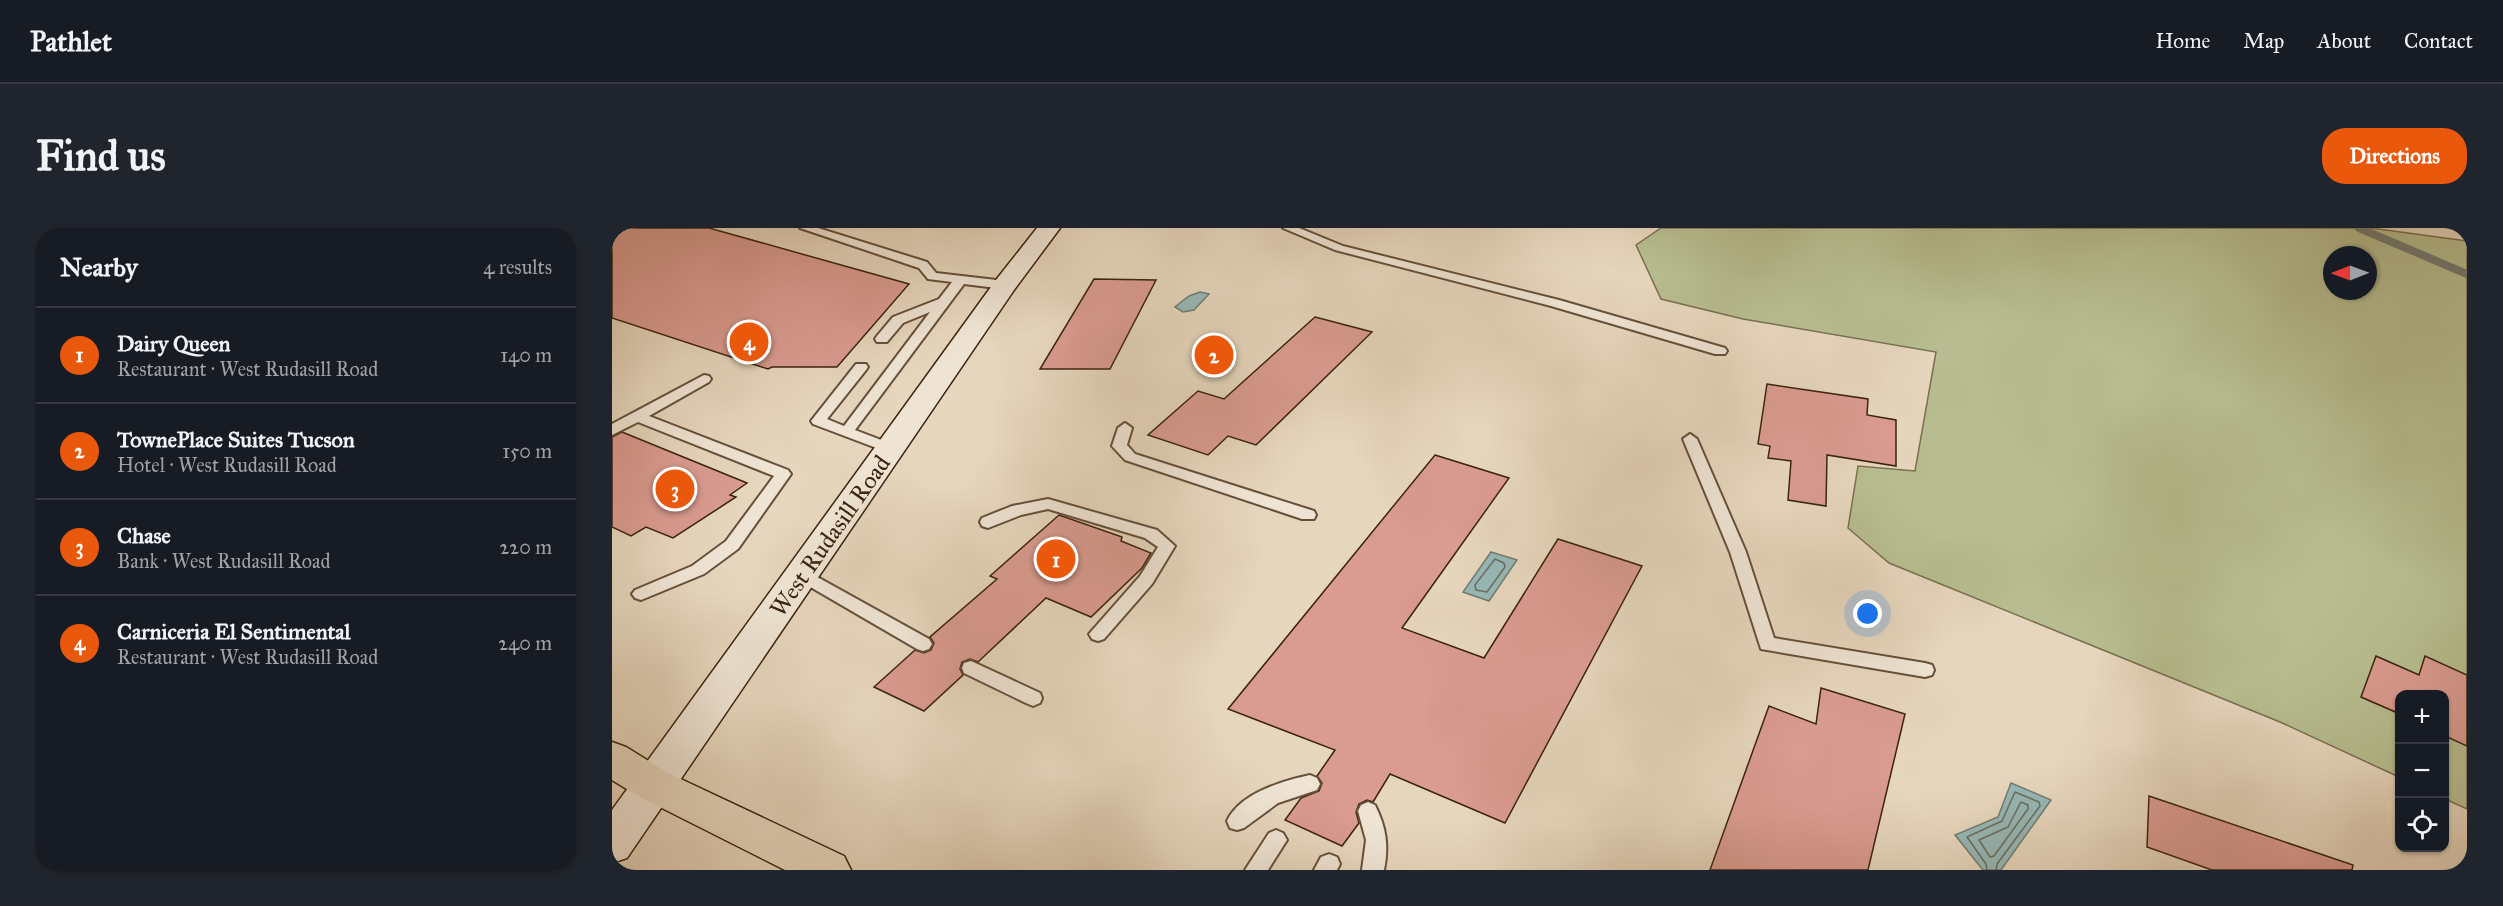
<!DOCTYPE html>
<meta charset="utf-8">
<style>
:root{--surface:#171b24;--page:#20242c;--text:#f1f3f6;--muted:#9ea1a6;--line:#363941;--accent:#ea580c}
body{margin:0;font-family:"IM FELL Great Primer",serif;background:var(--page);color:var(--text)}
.controls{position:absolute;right:18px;bottom:18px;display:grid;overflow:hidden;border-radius:12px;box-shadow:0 2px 4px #0004}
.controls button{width:54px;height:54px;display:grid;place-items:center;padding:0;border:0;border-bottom:2px solid var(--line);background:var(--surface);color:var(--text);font:30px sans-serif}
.compass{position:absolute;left:1711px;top:18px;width:54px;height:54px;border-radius:50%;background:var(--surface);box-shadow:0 2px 4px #0004;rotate:269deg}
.you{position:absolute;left:1256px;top:386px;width:21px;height:21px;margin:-15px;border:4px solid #fff;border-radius:50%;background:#1a73e8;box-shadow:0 0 0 9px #1a73e833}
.badge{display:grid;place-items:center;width:39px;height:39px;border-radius:50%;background:var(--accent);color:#fff;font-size:20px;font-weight:700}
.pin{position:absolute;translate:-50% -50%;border:3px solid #fff;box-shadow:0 2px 6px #0006}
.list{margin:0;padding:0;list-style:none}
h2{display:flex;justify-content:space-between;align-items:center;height:78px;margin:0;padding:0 24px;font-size:26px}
h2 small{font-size:20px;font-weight:400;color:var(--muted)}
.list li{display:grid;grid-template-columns:39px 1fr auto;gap:18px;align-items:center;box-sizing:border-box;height:96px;padding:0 24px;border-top:2px solid var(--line)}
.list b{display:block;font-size:22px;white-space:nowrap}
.list p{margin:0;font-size:20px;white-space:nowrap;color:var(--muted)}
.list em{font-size:20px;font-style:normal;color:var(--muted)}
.icon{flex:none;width:33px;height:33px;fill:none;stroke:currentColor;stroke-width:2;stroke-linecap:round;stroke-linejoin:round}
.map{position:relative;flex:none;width:1855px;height:642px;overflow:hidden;border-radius:24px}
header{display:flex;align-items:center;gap:36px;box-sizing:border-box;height:84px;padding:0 30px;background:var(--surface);border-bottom:2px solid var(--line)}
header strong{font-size:28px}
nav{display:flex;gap:33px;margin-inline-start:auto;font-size:21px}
.intro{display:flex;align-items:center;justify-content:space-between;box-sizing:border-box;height:144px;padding:0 36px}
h1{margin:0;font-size:42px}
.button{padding:15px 27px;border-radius:24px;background:var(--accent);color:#fff;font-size:21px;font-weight:700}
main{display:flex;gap:36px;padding:0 36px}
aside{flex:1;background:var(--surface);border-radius:24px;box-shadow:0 2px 4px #0004}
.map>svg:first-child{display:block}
</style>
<header>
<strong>Pathlet</strong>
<nav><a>Home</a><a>Map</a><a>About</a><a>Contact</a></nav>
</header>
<div class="intro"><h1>Find us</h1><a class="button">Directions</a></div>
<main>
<aside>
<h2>Nearby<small>4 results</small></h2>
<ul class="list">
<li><span class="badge">1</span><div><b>Dairy Queen</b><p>Restaurant · West Rudasill Road</p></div><em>140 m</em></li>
<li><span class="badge">2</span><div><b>TownePlace Suites Tucson</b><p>Hotel · West Rudasill Road</p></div><em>150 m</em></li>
<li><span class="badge">3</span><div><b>Chase</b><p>Bank · West Rudasill Road</p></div><em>220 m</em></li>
<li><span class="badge">4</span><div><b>Carniceria El Sentimental</b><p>Restaurant · West Rudasill Road</p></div><em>240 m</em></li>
</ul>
</aside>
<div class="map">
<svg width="1855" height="642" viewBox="0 0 1855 642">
<rect width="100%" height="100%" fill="#e6d6bd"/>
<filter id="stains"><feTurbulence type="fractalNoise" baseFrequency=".00333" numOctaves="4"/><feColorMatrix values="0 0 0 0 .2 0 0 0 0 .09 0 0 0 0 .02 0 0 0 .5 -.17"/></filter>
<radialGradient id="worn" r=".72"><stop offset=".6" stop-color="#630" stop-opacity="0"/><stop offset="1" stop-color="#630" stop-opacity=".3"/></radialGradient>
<path fill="#b7bd90" stroke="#79704f" stroke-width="1.5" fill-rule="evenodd" d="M1049,0H1759L1855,13V581L1833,571L1832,466H1788L1787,549L1668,494L1277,335L1236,300L1246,238L1303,243L1324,124L1131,91L1049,71L1024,17ZM1720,27H1756V63H1720Z"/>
<g fill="#97b8b6" stroke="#727c73" stroke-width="1.5">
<path d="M588,64L597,66L582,82L571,84L563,79L577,68Z"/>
<path d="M879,324L905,332L877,373L851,364Z"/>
<path d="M1399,555L1439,572L1389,642H1371L1343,607L1386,589Z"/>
</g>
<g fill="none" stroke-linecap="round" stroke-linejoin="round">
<g stroke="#696e62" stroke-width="1.5">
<path d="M883,331L892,335L893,339L875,364L864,362L863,357Z"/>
<path d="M1409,574L1416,577V581L1382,628L1378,629L1367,612L1396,599Z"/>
<path d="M1375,642L1374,636L1355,609L1390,593L1403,564L1427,574L1428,578L1385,636L1384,642"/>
</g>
<path stroke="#727c73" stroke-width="8" d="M1747,0L1855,46"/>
</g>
<g fill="#da9b90" stroke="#3b230e" stroke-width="1.5">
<path d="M0,0H97L297,56L225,139H160L156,141L0,90Z"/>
<path d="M482,51L544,52L498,141H428Z"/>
<path d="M703,89L760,104L644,217L616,208L596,227L536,207L586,163L612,171Z"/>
<path d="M1155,156L1256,171L1255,187L1284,192V238L1215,227L1214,278L1176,272L1179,233L1156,230L1158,218L1146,216Z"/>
<path d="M10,204L135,255L118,267L124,269L61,310L34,299L19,308L0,299V209Z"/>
<path d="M823,227L897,250L790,400L872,430L946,311L1030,338L893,595L778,546L761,574L755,572L747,576L744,584L747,595L730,618L673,592L689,570L707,563L710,555L705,548L723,522L616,481Z"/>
<path d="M447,287L510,309L509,313L539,325L530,340L479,389L434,370L366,434L358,431L350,434L348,441L351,447L312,483L262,459L303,422L312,425L319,422L322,415L318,409L385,351L378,348Z"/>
<path d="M1764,428L1807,447L1813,428L1855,447V518L1833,508V466H1788V486L1749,469Z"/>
<path d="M1209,460L1293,486L1256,642H1098L1157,478L1204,496Z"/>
<path d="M1537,568L1741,637L1740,642H1600L1535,619Z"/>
</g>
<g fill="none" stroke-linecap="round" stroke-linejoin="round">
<g stroke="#66503a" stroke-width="4">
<g id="lane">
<path d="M188,0H206L315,34L324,45L393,53L399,57L393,61L352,56L243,202L285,218L287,221L285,224H275L201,196L199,193L244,136H254L256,139L254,142L215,191L232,198L318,84L291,95L275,114H265L263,111L265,108L281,89L327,71L340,54L316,51L307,40Z"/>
<path d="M671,0H687L731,18L947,72L1113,120L1115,123L1113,126H1103L939,78L723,22Z"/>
<path d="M92,147L97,148L99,151L97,154L37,188L176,242L179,246L126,321L92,346L29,372L23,370L20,366L23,362L80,338L114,313L162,248L26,194L0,207V196Z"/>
<path d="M513,195L520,200L515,217L523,226L702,283L704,287L702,291H690L513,232L500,218L506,200Z"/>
<path d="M1078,206L1085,211L1134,324L1162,410L1313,435L1320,437L1322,442L1320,447L1313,449L1149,421L1118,324L1071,211Z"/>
<path d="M436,271L545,302L563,318L540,356L492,411L486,413L480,411L477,406L528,348L546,319L533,310L436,281L409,287L376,300L370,298L368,294L370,290L400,278Z"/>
<path d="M189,340L317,411L320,416L317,421L311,423L305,421L183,350L181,346L183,342Z"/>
<path d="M359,433L428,465L430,470L428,475L421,478L414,475L352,445L350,440L352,435Z"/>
<path d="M698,547L705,550L708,556L705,562L666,575L632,600L625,602L618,600L615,593C628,565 670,553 698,547Z"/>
<path d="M756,574L763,577C774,599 777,618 772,642H750L754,612L746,583L749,577Z"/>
<path d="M664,602L671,605L675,612L656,642H633L657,605Z"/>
<path d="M717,626L725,629L728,636L725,642H702L709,629Z"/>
</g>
</g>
<g stroke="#3b230e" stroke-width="3">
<path id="secondary" d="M425,0H448L402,62L15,630L0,635V582L384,52Z"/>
</g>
<g stroke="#3b230e" stroke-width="3">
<path id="highway" d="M0,514L14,519L56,545L232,628L239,642H173L28,569L0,552Z"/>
</g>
<use href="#lane" fill="#efe4d4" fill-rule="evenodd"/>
<use href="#secondary" fill="#efe4d4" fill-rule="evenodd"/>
<use href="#highway" fill="#e6d6bd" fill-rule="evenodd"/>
</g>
<g text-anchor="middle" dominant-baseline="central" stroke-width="4.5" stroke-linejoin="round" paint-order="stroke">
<g font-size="24" fill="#3b230e" stroke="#efe4d4">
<text transform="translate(218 308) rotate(-55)">West Rudasill Road</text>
</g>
</g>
<rect width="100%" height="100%" filter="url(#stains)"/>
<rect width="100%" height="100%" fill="url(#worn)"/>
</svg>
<div class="controls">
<button>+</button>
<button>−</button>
<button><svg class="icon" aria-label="locate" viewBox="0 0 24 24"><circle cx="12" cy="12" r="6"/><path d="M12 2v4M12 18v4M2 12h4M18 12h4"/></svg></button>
</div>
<svg class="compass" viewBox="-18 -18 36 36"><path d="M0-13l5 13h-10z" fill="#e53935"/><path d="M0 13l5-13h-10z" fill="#9ea1a6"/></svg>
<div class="you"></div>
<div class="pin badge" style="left:444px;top:331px">1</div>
<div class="pin badge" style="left:602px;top:127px">2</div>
<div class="pin badge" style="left:63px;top:261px">3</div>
<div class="pin badge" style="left:137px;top:114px">4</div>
</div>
</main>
